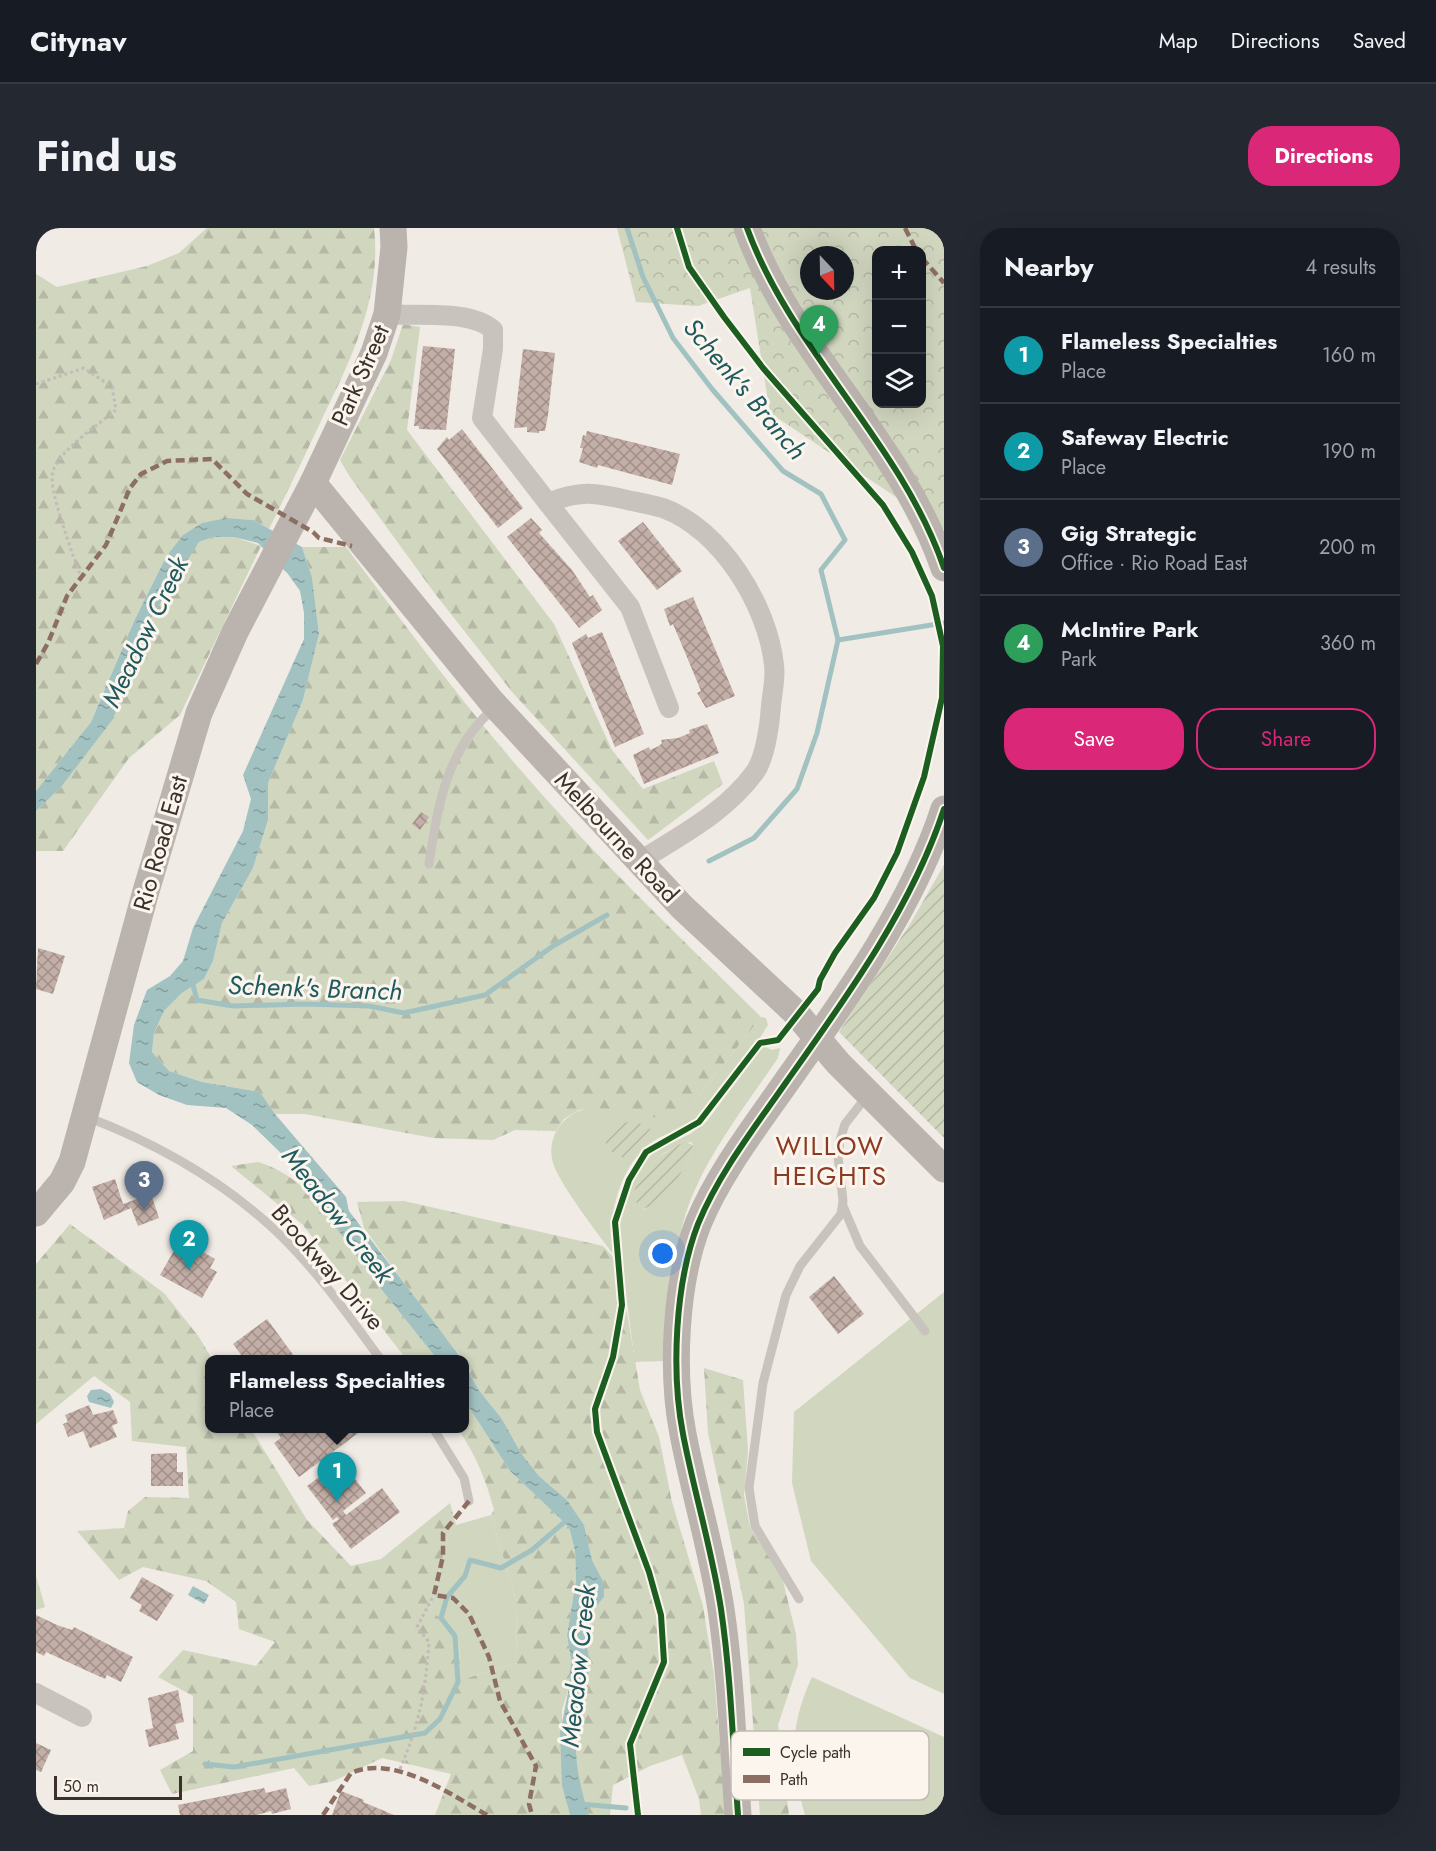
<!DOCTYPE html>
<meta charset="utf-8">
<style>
:root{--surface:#171b24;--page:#242831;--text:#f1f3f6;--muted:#9ea1a6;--line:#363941;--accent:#db2777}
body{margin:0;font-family:Jost,sans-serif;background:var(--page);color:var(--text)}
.controls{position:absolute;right:18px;top:18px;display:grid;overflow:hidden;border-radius:12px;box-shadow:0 6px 24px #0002}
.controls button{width:54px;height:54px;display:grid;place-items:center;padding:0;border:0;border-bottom:2px solid var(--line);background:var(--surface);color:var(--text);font:30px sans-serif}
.compass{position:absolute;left:764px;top:18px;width:54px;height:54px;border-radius:50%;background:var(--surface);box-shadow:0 6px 24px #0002;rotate:158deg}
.scale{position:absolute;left:18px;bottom:15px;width:128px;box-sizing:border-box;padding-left:6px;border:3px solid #3b302b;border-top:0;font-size:16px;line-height:21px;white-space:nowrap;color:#3b302b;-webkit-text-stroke:4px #fbf5ee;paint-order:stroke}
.you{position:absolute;left:627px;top:1026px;width:21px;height:21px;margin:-15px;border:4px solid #fff;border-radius:50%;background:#1a73e8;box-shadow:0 0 0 9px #1a73e833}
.badge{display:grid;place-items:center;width:39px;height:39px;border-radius:50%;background:var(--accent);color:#fff;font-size:20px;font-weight:700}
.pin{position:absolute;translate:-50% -50px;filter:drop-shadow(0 2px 3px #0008)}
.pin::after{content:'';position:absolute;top:32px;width:21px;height:18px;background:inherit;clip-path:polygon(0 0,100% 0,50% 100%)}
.popup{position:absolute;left:169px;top:1127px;width:264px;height:78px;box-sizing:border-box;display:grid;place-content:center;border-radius:12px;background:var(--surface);filter:drop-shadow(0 2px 4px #0005);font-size:20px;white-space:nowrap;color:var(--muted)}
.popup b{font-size:22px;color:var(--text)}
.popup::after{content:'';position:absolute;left:50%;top:100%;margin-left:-12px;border:12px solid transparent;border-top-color:var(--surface)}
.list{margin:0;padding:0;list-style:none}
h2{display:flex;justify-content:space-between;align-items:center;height:78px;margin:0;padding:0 24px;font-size:26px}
h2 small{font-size:20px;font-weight:400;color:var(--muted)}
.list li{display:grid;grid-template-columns:39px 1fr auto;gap:18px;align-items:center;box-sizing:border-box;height:96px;padding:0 24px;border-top:2px solid var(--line)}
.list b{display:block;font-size:22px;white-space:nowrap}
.list p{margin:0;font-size:20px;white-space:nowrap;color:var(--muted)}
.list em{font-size:20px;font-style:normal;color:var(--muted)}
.actions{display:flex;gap:12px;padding:18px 24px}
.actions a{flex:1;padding:14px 0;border:2px solid var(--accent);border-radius:24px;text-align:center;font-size:21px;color:var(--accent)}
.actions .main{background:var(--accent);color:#fff}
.icon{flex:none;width:33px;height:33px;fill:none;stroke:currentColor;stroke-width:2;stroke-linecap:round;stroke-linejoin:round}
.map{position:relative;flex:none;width:908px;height:1587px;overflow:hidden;border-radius:24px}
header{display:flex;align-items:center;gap:36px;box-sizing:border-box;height:84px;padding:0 30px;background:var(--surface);border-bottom:2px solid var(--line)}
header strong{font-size:28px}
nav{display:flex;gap:33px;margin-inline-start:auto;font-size:21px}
.intro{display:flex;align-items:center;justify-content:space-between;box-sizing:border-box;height:144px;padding:0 36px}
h1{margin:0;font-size:42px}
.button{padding:15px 27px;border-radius:24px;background:var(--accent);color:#fff;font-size:21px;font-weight:700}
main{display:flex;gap:36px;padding:0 36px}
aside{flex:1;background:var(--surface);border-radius:24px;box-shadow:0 6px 24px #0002}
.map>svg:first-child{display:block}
</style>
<header>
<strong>Citynav</strong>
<nav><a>Map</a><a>Directions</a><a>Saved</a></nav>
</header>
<div class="intro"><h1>Find us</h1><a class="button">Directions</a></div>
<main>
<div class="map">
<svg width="908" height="1587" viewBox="0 0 908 1587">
<defs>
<pattern id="forest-firs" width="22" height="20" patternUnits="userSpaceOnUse" patternTransform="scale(1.5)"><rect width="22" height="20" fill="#d1d6bf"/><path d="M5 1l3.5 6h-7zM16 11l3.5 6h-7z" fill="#b4b8a4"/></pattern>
<pattern id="park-crowns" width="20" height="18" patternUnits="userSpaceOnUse" patternTransform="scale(1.5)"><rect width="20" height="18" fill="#d1d6bf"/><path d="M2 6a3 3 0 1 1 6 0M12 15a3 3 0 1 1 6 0" fill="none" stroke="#b4b8a4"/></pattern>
<pattern id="garden-furrows" width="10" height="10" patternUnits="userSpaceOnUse" patternTransform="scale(1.5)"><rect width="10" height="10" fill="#d1d6bf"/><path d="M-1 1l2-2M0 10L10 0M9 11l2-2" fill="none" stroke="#b4b8a4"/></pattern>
<pattern id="water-ripples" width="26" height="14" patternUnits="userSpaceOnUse" patternTransform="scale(1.5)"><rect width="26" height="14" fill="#a1c2c1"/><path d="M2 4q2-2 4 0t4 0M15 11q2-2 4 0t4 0" fill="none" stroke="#849e9d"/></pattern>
<pattern id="building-cross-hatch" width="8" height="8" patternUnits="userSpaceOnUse" patternTransform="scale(1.5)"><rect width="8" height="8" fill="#c3afa7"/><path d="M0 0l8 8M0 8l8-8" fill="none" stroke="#a08f88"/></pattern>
</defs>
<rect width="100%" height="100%" fill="#f0ebe5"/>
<g fill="#d1d6bf" fill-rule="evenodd">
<path d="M725,789L730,790L732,797C713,826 688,867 662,889C648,901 628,905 613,916C583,941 571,989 577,1026C560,1003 528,962 518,938C508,911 527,884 554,880C566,879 591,881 604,883C608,883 613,887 617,887C628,888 642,882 653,880ZM615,901L589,930L571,921Z"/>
<path d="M727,818L736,822L744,820L742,830C709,879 667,931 649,988C635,1035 633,1085 627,1133L599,1134L583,1015L585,986L593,958L600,943L620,922L654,906L671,893ZM655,914L657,917C650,943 631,968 608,982L600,974C602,943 625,920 655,914Z"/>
<path d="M908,1064V1466L874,1450L775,1333L756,1255L758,1184Z"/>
<path d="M455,1287L480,1373L481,1435L430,1450L424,1442L423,1408L394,1382L412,1309L420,1297Z"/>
<path d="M776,1449L908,1509V1587H769C754,1536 753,1498 776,1449Z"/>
</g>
<g fill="url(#forest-firs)">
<path d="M171,0H338C346,70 315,131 285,193C268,229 251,265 233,301L217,292L191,290L130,329L99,391L55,494L0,563V46L21,59L111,38L143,25Z"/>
<path d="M367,96L384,99L371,202L518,396L576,522L607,561L678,533L687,556L612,612L477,465L400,367L314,249L304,232L355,132Z"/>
<path d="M177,309H198L225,318L144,487L93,530L27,623H0V583L25,559L102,423L115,390L151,331L163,314Z"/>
<path d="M266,319H310C366,393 421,468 481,538C557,627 642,707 725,789L653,880L640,887L623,891L604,883L556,880L543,882L528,891L520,903L479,902L457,912L397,910L269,886H239L224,864L166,854L133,843L116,824L118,805L128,783L146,765L168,751L177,733L186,695L217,640L232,592V555L267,472L283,406L276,349Z"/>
<path d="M222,934C280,951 307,1011 341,1056C361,1082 382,1106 401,1131H370L267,997L195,938Z"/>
<path d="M368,973L567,1018L578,1030L583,1072L591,1084L604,1162L623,1209L636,1274L667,1378L678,1447L690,1587H665L663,1571L646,1527L614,1538L577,1557L574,1587H553C543,1561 536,1528 541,1500C545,1478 554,1454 553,1432C553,1418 545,1409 549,1395C552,1386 562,1377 568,1369V1355L556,1332L548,1298L531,1272L503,1248L485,1225L466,1191L442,1161L428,1132L395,1092L328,1000L321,974Z"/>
<path d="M34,996L128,1065L163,1109L176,1131L174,1132V1200L215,1201L271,1292L315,1338L345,1331L414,1275L420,1297L412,1309L394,1381L423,1408L424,1442L431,1450L481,1435L480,1373L455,1287L458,1282C450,1252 440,1227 422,1201L428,1200L429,1173L474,1243L533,1299L539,1323L540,1352L531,1407L535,1432L533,1459L526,1482V1558L534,1587H399L415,1546L346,1530L298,1553L273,1558L258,1540L136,1566L124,1542L157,1523V1468L122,1449L147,1422L220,1438L239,1414L203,1401L200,1374L170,1353L107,1339L83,1352L41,1303L88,1300L92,1283L109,1269L153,1270L150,1219L96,1213L94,1174L58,1148L0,1196V1036Z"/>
<path d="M668,1140L707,1152L712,1223L708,1267L714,1299L746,1349L760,1406L762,1437L742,1497L753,1587H724L708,1376L672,1205Z"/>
<path d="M0,1348L9,1379L0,1382Z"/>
</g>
<path fill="url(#park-crowns)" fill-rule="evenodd" d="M581,0H908V301L734,185L714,60L662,78L600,74ZM840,22H886V176H840ZM773,27H809V63H773Z"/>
<g fill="url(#garden-furrows)">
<path d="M908,637V910L803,804L874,696Z"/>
<path d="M592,894L603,895L615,901L589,931L571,921C566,901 573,896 592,894Z"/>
<path d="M649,914L657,917C651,940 630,975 605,982C582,955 627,923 649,914Z"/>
</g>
<g fill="url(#water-ripples)">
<path d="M191,290L217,292L266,319L276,349L283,406L267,472L232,555V592L217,640L186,695L177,733L168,751L146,765L128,783L118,805L116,824L133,843L166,854L224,864L239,886L310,969L313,983L426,1131H401L341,1056L250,930L216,897L190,880L151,877L123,867L101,854L93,835L98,797L111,762L134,748L147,733L157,700L207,603L215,571L207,547L268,411V385L264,363L252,346L222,315L198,309H177L163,314L115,390L77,491L25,559L0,583V563L55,494L99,391L130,329L147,307L166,295Z"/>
<path d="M429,1136L442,1161L466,1191L485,1225L503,1248L531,1272L548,1297L556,1332L568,1355V1369C562,1377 552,1386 549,1395C546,1409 553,1419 553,1432C554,1454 545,1478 541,1500C537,1528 544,1560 553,1587H534L526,1558L524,1505L533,1459L535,1432L531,1407L540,1352L539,1323L533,1299L474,1243L429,1173Z"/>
<path d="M65,1161L74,1166L78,1174L75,1180L53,1174L51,1168L55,1162Z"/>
<path d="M157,1358L173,1367L168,1376L152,1367Z"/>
</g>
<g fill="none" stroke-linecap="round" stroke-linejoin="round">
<g stroke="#a1c2c1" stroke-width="5">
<path d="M591,0L607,49L637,110L676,161L747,243L785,266L809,312L785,342L802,412L781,505L761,561L718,610L673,633"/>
<path d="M802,412L908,395"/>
<path d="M156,753L161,772L197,778L270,776L333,778L368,785L449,767L517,718L571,687"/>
<path d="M169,1536L198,1539L389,1505L404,1491L422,1454L419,1408L405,1390L411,1369L429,1348L434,1332L465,1340L496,1322L532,1291"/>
<path d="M544,1576L590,1580"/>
</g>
</g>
<g fill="url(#building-cross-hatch)">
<path d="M387,118L419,121L410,202L383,201V198H378Z"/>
<path d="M487,121L519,125L512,187L509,203H503V205L491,204V199L478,200Z"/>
<path d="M426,201L487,280L462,300L401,221L411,209L413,212Z"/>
<path d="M551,203L644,226L636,257L562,237L561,240L543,234L547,220H544L547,207L550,208Z"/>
<path d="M495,290L506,302L503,305L536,342L554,369L557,367L566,382L543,400L471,309Z"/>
<path d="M607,294L646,343L621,362L582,313Z"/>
<path d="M657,369L699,468L670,480L661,465L665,463L648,422L637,396L634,398L628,381Z"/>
<path d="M566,404L608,506L579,519L536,415L550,406L552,410Z"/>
<path d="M671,496L683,525L608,556L597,527L613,519L614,522L623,518L626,515L625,512L642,510L654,505L653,502Z"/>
<path d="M385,584L393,589L384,602L376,596Z"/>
<path d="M2,720L29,728L17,766L0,761Z"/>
<path d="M79,951L87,976L115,966L123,990L102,998L95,980L68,992L56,959Z"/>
<path d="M153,1016L179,1031L174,1040L181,1044L166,1070L124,1047L139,1021L145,1024Z"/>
<path d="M798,1048L828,1086L802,1106L773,1069Z"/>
<path d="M231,1091L261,1132H209L197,1116Z"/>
<path d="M53,1177L57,1187L77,1182L82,1195L76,1198L81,1209L54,1220L47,1203L32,1209L27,1196L32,1194L29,1187Z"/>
<path d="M238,1200H329L263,1249L238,1215L245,1210Z"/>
<path d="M141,1225V1244H147V1258H115V1226Z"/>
<path d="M305,1233L330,1265L307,1283L310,1287L346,1260L364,1284L315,1321L296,1296L303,1291L301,1289L297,1292L271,1258Z"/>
<path d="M106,1349L138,1367L121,1393L103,1383L106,1377L94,1370Z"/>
<path d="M0,1387L21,1397L36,1402L38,1399L97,1429L85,1454L71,1447L69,1451L10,1424L8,1428L0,1424Z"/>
<path d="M142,1462L148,1494L139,1496L143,1511L113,1519L109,1502L117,1500L112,1470Z"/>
<path d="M0,1515L15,1522L5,1544L0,1542Z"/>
<path d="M228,1560L230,1565L250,1560L255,1581L236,1586L235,1583L221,1587H144L142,1577Z"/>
<path d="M305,1563L328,1572L327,1574L358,1587H296Z"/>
</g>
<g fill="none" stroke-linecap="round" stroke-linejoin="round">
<g stroke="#c2bbb6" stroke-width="3" stroke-dasharray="3 3" stroke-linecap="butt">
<path d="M0,156L48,140L76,159L80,182C63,196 24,222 17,243C11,260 38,329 45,349"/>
<path d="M364,1541C384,1494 389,1465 393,1414L381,1399L398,1367"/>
</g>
<g stroke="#c9c3be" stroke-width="9">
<path d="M393,636C402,577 410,522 458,480"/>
<path d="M51,889C122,916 186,952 241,1004C280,1041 313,1088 345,1132"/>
<path d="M807,978L824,1018L889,1103"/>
<path d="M397,1200L428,1250L433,1273"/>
<path d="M763,1371L719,1298L713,1260L727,1155L750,1067L764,1038L805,986L807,973L802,928L804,912L809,896L831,868"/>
</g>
<g stroke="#c9c3be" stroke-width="20">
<path d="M351,86C381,89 434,81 457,102V121L446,190L512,275"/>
<path d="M604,633C645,607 690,584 719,544C729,530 734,496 735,478C736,465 740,450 738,437C732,378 685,301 627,280C617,277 606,275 596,273C561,265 545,261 512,275L594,379L633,480"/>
<path d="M0,1465L46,1489"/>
</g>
<g stroke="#bab3ae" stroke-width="27">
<path d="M711,0C756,124 865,214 908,340"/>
<path d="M277,255L455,473L646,679L760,785L802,835L908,941"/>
<path d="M0,985L26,954L36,934L110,663L163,485L199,404L277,255L338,125L351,86L358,19L357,0"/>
<path d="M702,1587C697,1519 695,1449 685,1381C676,1322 658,1264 647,1206C635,1144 639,1055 662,996C683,945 719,899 751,853C810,770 876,679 908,581"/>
</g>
<g stroke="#8d6e63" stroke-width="4.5" stroke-dasharray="9 4.5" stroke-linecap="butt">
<path d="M869,0L880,22"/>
<path d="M886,30L908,55"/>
<path d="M0,436L12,415L31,368L70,317L94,260L105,246L131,233L176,231L211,266L277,304L283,310L316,318"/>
<path d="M433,1273L407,1305V1328L398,1367L417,1370L433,1386L453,1429L464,1473L500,1538L493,1576L496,1587"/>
<path d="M287,1587L315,1545C358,1526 414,1566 451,1587"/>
</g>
<g stroke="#fbf5ee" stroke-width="10">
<g id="cycleway">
<path d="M711,0C756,124 865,214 908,340"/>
<path d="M602,1587L594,1516L628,1434L625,1387L613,1344L561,1204L559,1181L577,1129L586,1077L579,994L593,952L610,924L663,894L724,815L742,812L782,761L784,752L799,725L838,670L861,625L888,549L906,470L907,418L896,368L876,324L847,277L727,140L688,89L653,39L641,0"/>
<path d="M702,1587C697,1519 695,1449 685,1381C676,1322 658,1264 647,1206C635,1144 639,1055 662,996C683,945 719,899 751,853C810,770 876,679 908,581"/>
</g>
</g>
<use href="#cycleway" stroke="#1b5e20" stroke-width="6"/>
</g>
<g text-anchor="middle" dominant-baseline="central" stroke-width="6" stroke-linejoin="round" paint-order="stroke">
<g font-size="24" fill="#3b302b" stroke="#fbf5ee">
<text transform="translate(324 147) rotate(-66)">Park Street</text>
<text transform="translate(581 609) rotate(47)">Melbourne Road</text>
<text transform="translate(124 615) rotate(-74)">Rio Road East</text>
<text transform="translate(292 1039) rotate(49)">Brookway Drive</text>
</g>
<g font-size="26" font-style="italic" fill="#1f5a5e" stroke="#fbf5ee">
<text transform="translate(709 161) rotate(50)">Schenk's Branch</text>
<text transform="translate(109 404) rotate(-64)">Meadow Creek</text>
<text transform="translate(279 760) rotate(2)">Schenk's Branch</text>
<text transform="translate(302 987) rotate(52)">Meadow Creek</text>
<text transform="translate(542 1438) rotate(-84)">Meadow Creek</text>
</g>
<g font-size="26" letter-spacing="1.5" fill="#8c3b22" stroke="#fbf5ee">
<text x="794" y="918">WILLOW<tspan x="794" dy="30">HEIGHTS</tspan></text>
</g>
</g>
<rect x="695" y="1503" width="198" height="69" rx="9" fill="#fbf5ee" stroke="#c1bab4" stroke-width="1.5"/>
<rect x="707" y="1520" width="27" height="8" fill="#1b5e20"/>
<rect x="707" y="1547" width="27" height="8" fill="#8d6e63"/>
<g font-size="16" fill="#3b302b">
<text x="744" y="1530">Cycle path</text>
<text x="744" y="1557">Path</text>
</g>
</svg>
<div class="controls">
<button>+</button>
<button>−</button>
<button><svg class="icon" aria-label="layers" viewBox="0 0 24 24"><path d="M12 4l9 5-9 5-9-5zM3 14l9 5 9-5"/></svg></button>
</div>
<svg class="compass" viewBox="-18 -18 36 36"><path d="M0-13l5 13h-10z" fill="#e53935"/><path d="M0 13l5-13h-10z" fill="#9ea1a6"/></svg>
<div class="scale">50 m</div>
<div class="you"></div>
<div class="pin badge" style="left:301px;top:1274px;background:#0f9aa8">1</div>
<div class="popup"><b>Flameless Specialties</b>Place</div>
<div class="pin badge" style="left:153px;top:1042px;background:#0f9aa8">2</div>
<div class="pin badge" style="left:108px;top:983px;background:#5c6f8a">3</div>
<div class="pin badge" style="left:783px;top:127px;background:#2e9e5b">4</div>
</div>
<aside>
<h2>Nearby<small>4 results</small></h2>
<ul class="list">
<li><span class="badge" style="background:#0f9aa8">1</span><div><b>Flameless Specialties</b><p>Place</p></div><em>160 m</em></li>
<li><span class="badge" style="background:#0f9aa8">2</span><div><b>Safeway Electric</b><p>Place</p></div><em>190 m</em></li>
<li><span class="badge" style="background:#5c6f8a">3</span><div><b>Gig Strategic</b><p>Office · Rio Road East</p></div><em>200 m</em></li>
<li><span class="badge" style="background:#2e9e5b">4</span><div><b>McIntire Park</b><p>Park</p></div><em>360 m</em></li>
</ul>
<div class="actions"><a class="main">Save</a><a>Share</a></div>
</aside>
</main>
